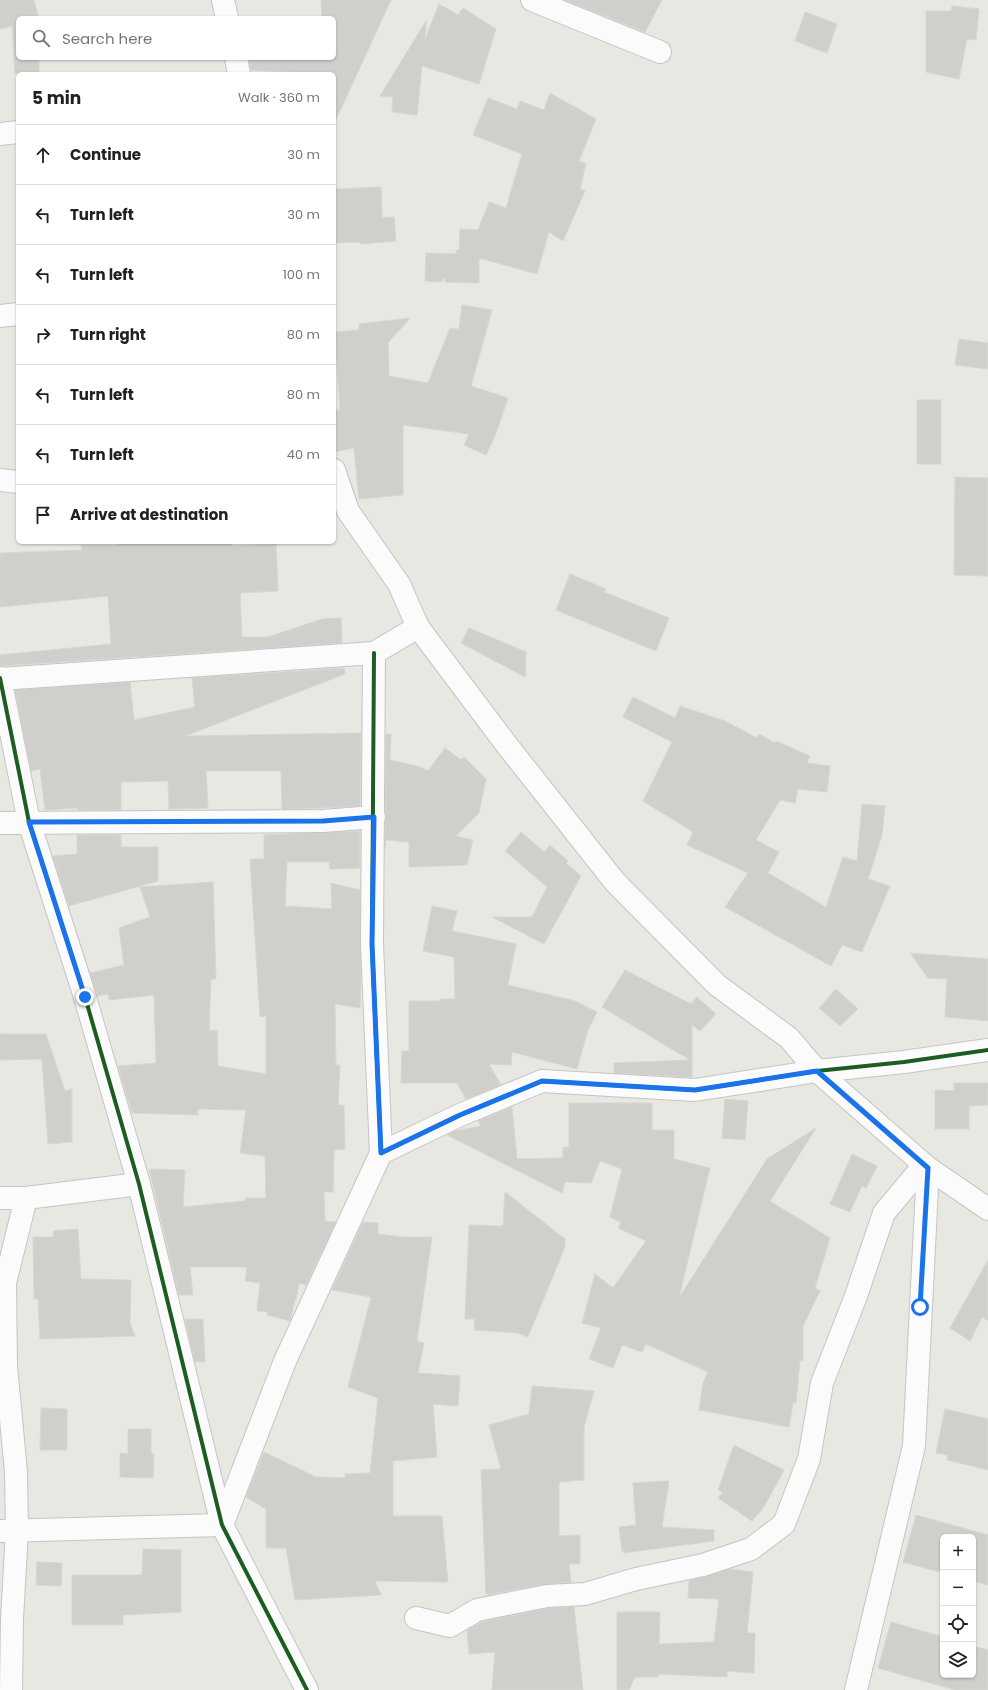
<!DOCTYPE html>
<meta charset="utf-8">
<style>
:root{--surface:#fff;--page:#f6f6f6;--text:#202124;--muted:#757577;--line:#e0e0e0}
body{margin:0;font-family:Poppins,sans-serif;background:var(--page);color:var(--text)}
.controls{position:absolute;right:12px;bottom:12px;display:grid;overflow:hidden;border-radius:6px;box-shadow:0 1px 3px #0004}
.controls button{width:36px;height:36px;display:grid;place-items:center;padding:0;border:0;border-bottom:1px solid var(--line);background:var(--surface);color:var(--text);font:20px sans-serif}
.stop{position:absolute;width:12px;height:12px;margin:-9px;border:3px solid #1a73e8;border-radius:50%;background:#fff}
.stop.end{background:#1a73e8;border-color:#fff;box-shadow:0 1px 4px #0008}
.list{margin:0;padding:0;list-style:none}
h2{display:flex;justify-content:space-between;align-items:center;height:52px;margin:0;padding:0 16px;font-size:17px}
h2 small{font-size:13px;font-weight:400;color:var(--muted)}
.list li{display:grid;grid-template-columns:26px 1fr auto;gap:12px;align-items:center;box-sizing:border-box;height:60px;padding:0 16px;border-top:1px solid var(--line)}
.list b{display:block;font-size:15px;white-space:nowrap}
.list em{font-size:13px;font-style:normal;color:var(--muted)}
.icon{flex:none;width:22px;height:22px;fill:none;stroke:currentColor;stroke-width:2;stroke-linecap:round;stroke-linejoin:round}
.map{position:relative;flex:none;width:988px;height:1690px;overflow:hidden}
.search{position:absolute;background:var(--surface);box-shadow:0 1px 3px #0004;left:16px;top:16px;width:320px;height:44px;display:flex;align-items:center;gap:10px;box-sizing:border-box;padding:0 14px;border-radius:6px;color:var(--muted);font-size:15px}
.panel{position:absolute;background:var(--surface);box-shadow:0 1px 3px #0004;left:16px;top:72px;width:320px;height:472px;border-radius:6px}
.map>svg:first-child{display:block}
</style>
<div class="map">
<svg width="988" height="1690" viewBox="0 0 988 1690">
<rect width="100%" height="100%" fill="#e8e7e2"/>
<g fill="#d0cfcc" stroke="#d8d6d1">
<path d="M0,0H34L39,18H18V58H51L39,60V74H15L12,26L0,29Z"/>
<path d="M321,0H391L334,124V74L251,70L249,58H334V18H322Z"/>
<path d="M565,0H662L645,32Z"/>
<path d="M439,4L458,15L463,8L496,29L479,84L422,66L417,115L392,112L393,97L380,96L426,21L425,39Z"/>
<path d="M952,6L979,9L976,40L967,39L959,79L926,72V11H951Z"/>
<path d="M805,12L837,24L827,53L795,41Z"/>
<path d="M550,93L596,119L579,161L586,164L580,189L585,191L563,241L549,232L537,274L479,258V283L445,282L446,276L441,282L425,281L426,253L456,254V250H459L460,229L478,230L489,202L506,208L522,154L473,135L488,98L517,109L520,101L544,110Z"/>
<path d="M381,187L382,218L394,217L396,241L360,244V242L334,243V189Z"/>
<path d="M462,305L492,310L471,386L508,398L495,436L486,455L464,445L469,434L403,425V495L359,499L354,448L334,452V411L340,410L335,332L359,330V324L410,318L388,343L389,376L428,383L450,328L459,329Z"/>
<path d="M959,339L988,343V369L955,365Z"/>
<rect x="917" y="400" width="24" height="64"/>
<path d="M955,477L988,478V576L954,575Z"/>
<path d="M118,542H232V546L276,544L278,591L240,593L242,637H268L322,619L341,618L342,643L0,666V655L111,644L108,596L0,607V553L82,550L81,545H118Z"/>
<path d="M570,574L606,589L604,592L669,618L656,651L556,610Z"/>
<path d="M469,628L526,652L525,677L461,643Z"/>
<path d="M344,668L345,674L185,736L361,733L360,806L322,808L282,809L281,771H206L208,808L169,809L168,781L121,782V810H78V808L45,810L40,769L31,771L15,690L130,682L134,720L195,707L192,678Z"/>
<path d="M633,697L675,718L680,706L725,721L757,738L759,734L775,743L776,741L810,756L807,763L830,766L827,792L798,789L795,803L780,800L756,840L779,852L768,873L826,907L843,857L857,861L862,804L885,806L882,835L868,879L890,886L862,952L842,945L831,966L725,907L748,873L687,845L693,832L643,801L672,742L623,717Z"/>
<path d="M386,734H391L390,760L421,767L428,771L445,748L461,760L464,757L486,779L479,813L456,836L473,840L467,865L409,867V842L386,840L385,848Z"/>
<path d="M360,831V868L330,869L329,862H287L285,906L332,909L331,883L360,890L361,981L360,1008L335,1004L336,1065H340L338,1105H344L345,1149L334,1150L333,1192H324L325,1221L336,1222L306,1285L299,1283L296,1300H295L290,1321L267,1315L268,1312L257,1311L260,1283L245,1281L247,1267H190L193,1295H179L149,1169L185,1170L183,1207L245,1201V1198H266L265,1156L240,1153L246,1110L198,1109V1115L132,1113L118,1066L156,1063L154,995L109,1000L108,994L98,996L90,973L124,965L119,928L150,917L140,887L213,882L216,979H211L209,1031L217,1030L218,1066L266,1074V1016L260,1017L250,859H264V835Z"/>
<path d="M521,832L544,852L550,845L568,861L566,863L581,876L544,944L492,917H532L547,887L505,851Z"/>
<path d="M77,835H121V847H158V881L69,906L53,856L77,854Z"/>
<path d="M432,906L457,911L452,931L516,944L508,985L575,1001L597,1012L588,1030L577,1069L512,1052L511,1065L489,1064L501,1085L466,1099L457,1083H401L402,1051H409V1001H440V999H455L454,957L423,951Z"/>
<path d="M910,953L988,959V1021L945,1017L947,979L928,978Z"/>
<path d="M625,970L691,1004L697,997L716,1014L700,1031L692,1025V1077L614,1073V1063L690,1060L602,1007Z"/>
<path d="M836,989L858,1009L840,1026L819,1008Z"/>
<path d="M0,1034H46L65,1091L72,1089V1142L48,1144L42,1059L0,1060Z"/>
<path d="M954,1083H988V1105L969,1106V1129H935V1090L954,1091Z"/>
<path d="M725,1099L748,1101L745,1140L722,1138Z"/>
<path d="M569,1103H652V1130H674V1159L710,1168L679,1298L767,1159L816,1128L770,1201L830,1238L815,1288L820,1291L803,1326V1361H800L796,1403H793L789,1427L699,1410L703,1383L708,1372L646,1344L642,1352L622,1345L613,1368L589,1359L601,1328L582,1323L595,1274L613,1288L646,1241L618,1228L621,1222L610,1217L622,1169L600,1161L591,1183L565,1182L562,1193L447,1135L455,1131L481,1126L478,1121L512,1107L517,1159L563,1158V1147H569Z"/>
<path d="M852,1154L877,1166L866,1188L862,1186L850,1212L830,1204Z"/>
<path d="M505,1192L565,1239V1247L528,1337L518,1333L474,1330L475,1319H465L469,1225L503,1226Z"/>
<path d="M363,1222L378,1223V1234L404,1237H432L417,1341L424,1343L418,1373L460,1376L458,1406L433,1404L437,1457L393,1461V1516H442L448,1582L375,1581L381,1595L295,1600L286,1548H266V1509L246,1497L264,1452L316,1477L345,1478V1474L370,1473L378,1398L348,1387L371,1297L332,1290Z"/>
<path d="M78,1229L81,1279L131,1280L130,1323L135,1336L40,1339L38,1299H34L33,1237H54L53,1231Z"/>
<path d="M988,1260V1321L982,1317L970,1341L950,1328Z"/>
<path d="M185,1319H203L205,1362H195Z"/>
<path d="M532,1386L594,1391L584,1427V1480L559,1482V1536L580,1535V1564H569L571,1582L545,1584L486,1595L481,1470L501,1469L489,1425L529,1414Z"/>
<path d="M41,1408L67,1409V1450H40Z"/>
<path d="M945,1409L988,1419V1470L947,1460L948,1455L936,1453Z"/>
<path d="M128,1429H151V1454H154L153,1478L120,1477V1453L128,1454Z"/>
<path d="M734,1445L784,1470L764,1507L752,1521L718,1498L723,1492L718,1490Z"/>
<path d="M669,1481L662,1527L714,1530V1541L624,1553L623,1551H622L619,1527L636,1525L633,1483Z"/>
<path d="M916,1515L988,1535V1585L973,1581V1537H943V1573L903,1562Z"/>
<path d="M143,1549L181,1550V1612L123,1615V1625H72V1575H142Z"/>
<path d="M37,1562L62,1563L61,1586L36,1585Z"/>
<path d="M730,1569L753,1572L747,1633H755L754,1673L727,1671V1677L658,1674V1677H635L629,1690H617V1612H660L659,1644L714,1642L719,1599L688,1598L689,1581Z"/>
<path d="M574,1607L583,1690H492L495,1652L469,1654L467,1630L482,1622L549,1608Z"/>
<path d="M891,1622L943,1637V1675H973V1646L988,1650V1690H955L878,1668Z"/>
</g>
<g fill="none" stroke-linecap="round" stroke-linejoin="round">
<g stroke="#c4c5c4" stroke-width="24">
<g id="minor">
<path d="M223,0L227,18"/>
<path d="M532,0L660,52"/>
<path d="M236,58L239,74"/>
<path d="M0,134L18,132"/>
<path d="M0,316L18,314"/>
<path d="M334,470L348,511L399,584L418,627L506,744L615,882L717,985L789,1038L817,1071L928,1168L988,1209"/>
<path d="M0,480L18,482"/>
<path d="M374,653L372,944L381,1153L460,1115L542,1081L695,1090L817,1071L904,1062L988,1050"/>
<path d="M0,678L29,822L85,997L139,1184L222,1525L307,1690"/>
<path d="M0,679L374,653L418,627"/>
<path d="M0,823L323,821L374,817"/>
<path d="M0,1198H26L139,1184"/>
<path d="M0,1531L222,1525L285,1361L381,1153"/>
<path d="M416,1618L450,1626L477,1610L547,1596L585,1594L636,1579L703,1565L751,1549L784,1524L809,1459L822,1383L856,1296L884,1213L924,1165"/>
<path d="M11,1690L12,1619L17,1531L16,1472L6,1366L5,1283L26,1198"/>
<path d="M856,1690L914,1446L928,1168"/>
</g>
</g>
<use href="#minor" stroke="#fcfbfb" stroke-width="22"/>
<g stroke="#fff" stroke-width="6">
<g id="cycleway">
<path d="M374,653L372,944L381,1153L460,1115L542,1081L695,1090L817,1071L904,1062L988,1050"/>
<path d="M0,678L29,822L85,997L139,1184L222,1525L307,1690"/>
</g>
</g>
<use href="#cycleway" stroke="#1b5e20" stroke-width="4"/>
</g>
<g fill="none" stroke-linecap="round" stroke-linejoin="round">
<path stroke="#1a73e8" stroke-width="5" d="M85,997L29,822L323,821L374,817L372,944L381,1153L460,1115L542,1081L695,1090L817,1071L928,1168L920,1307"/>
</g>
</svg>
<div class="controls">
<button>+</button>
<button>−</button>
<button><svg class="icon" aria-label="locate" viewBox="0 0 24 24"><circle cx="12" cy="12" r="6"/><path d="M12 2v4M12 18v4M2 12h4M18 12h4"/></svg></button>
<button><svg class="icon" aria-label="layers" viewBox="0 0 24 24"><path d="M12 4l9 5-9 5-9-5zM3 14l9 5 9-5"/></svg></button>
</div>
<div class="stop" style="left:920px;top:1307px"></div>
<div class="stop end" style="left:85px;top:997px"></div>
<div class="search"><svg class="icon" aria-label="search" viewBox="0 0 24 24"><circle cx="10" cy="10" r="6"/><path d="M15 15l6 6"/></svg>Search here</div>
<section class="panel">
<h2>5 min<small>Walk · 360 m</small></h2>
<ul class="list">
<li><svg class="icon" aria-label="ahead" viewBox="0 0 24 24"><path d="M12 20V5M6 11l6-6 6 6"/></svg><div><b>Continue</b></div><em>30 m</em></li>
<li><svg class="icon" aria-label="left" viewBox="0 0 24 24"><path d="M17 20v-9H6M10 6l-5 5 5 5"/></svg><div><b>Turn left</b></div><em>30 m</em></li>
<li><svg class="icon" aria-label="left" viewBox="0 0 24 24"><path d="M17 20v-9H6M10 6l-5 5 5 5"/></svg><div><b>Turn left</b></div><em>100 m</em></li>
<li><svg class="icon" aria-label="right" viewBox="0 0 24 24"><path d="M7 20v-9h11M14 6l5 5-5 5"/></svg><div><b>Turn right</b></div><em>80 m</em></li>
<li><svg class="icon" aria-label="left" viewBox="0 0 24 24"><path d="M17 20v-9H6M10 6l-5 5 5 5"/></svg><div><b>Turn left</b></div><em>80 m</em></li>
<li><svg class="icon" aria-label="left" viewBox="0 0 24 24"><path d="M17 20v-9H6M10 6l-5 5 5 5"/></svg><div><b>Turn left</b></div><em>40 m</em></li>
<li><svg class="icon" aria-label="arrive" viewBox="0 0 24 24"><path d="M6 21V4h12l-3 4 3 4H6"/></svg><div><b>Arrive at destination</b></div></li>
</ul>
</section>
</div>
